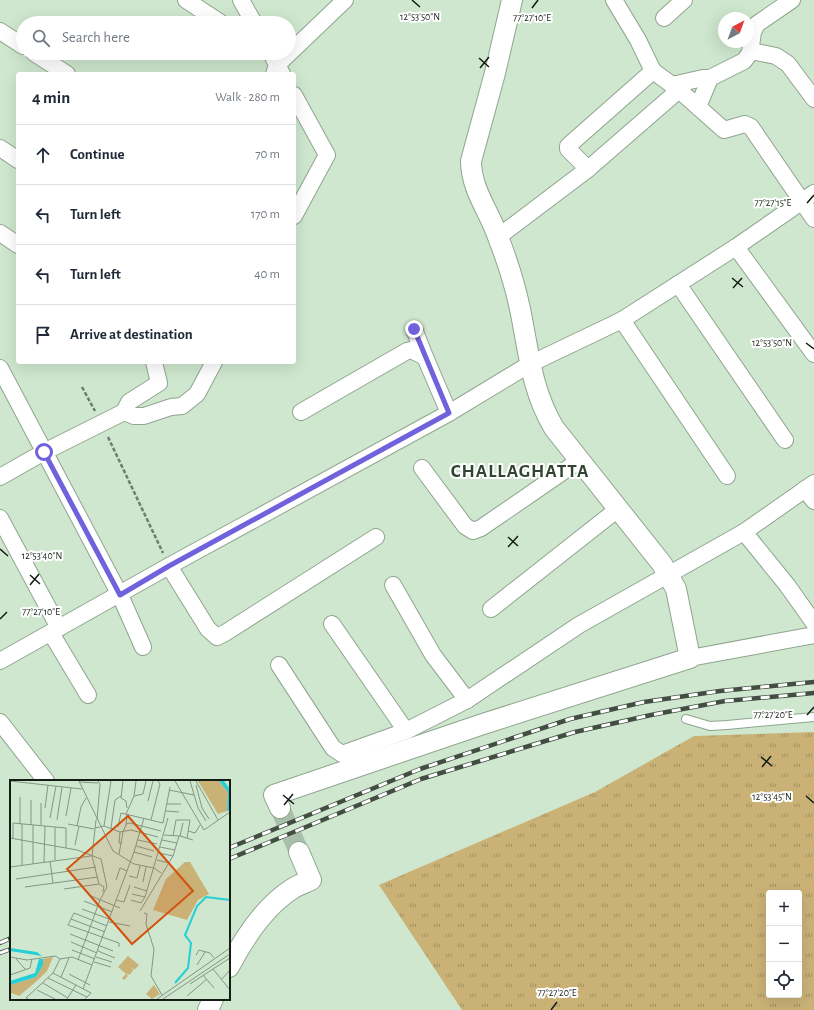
<!DOCTYPE html>
<meta charset="utf-8">
<style>
:root{--surface:#fff;--page:#f6f6f7;--text:#1f2937;--muted:#747a83;--line:#e0e1e3}
body{margin:0;font-family:"Alegreya Sans",sans-serif;background:var(--page);color:var(--text)}
.controls{position:absolute;right:12px;bottom:12px;display:grid;overflow:hidden;border-radius:4px;box-shadow:0 4px 16px #0002}
.controls button{width:36px;height:36px;display:grid;place-items:center;padding:0;border:0;border-bottom:1px solid var(--line);background:var(--surface);color:var(--text);font:20px sans-serif}
.compass{position:absolute;left:718px;top:12px;width:36px;height:36px;border-radius:50%;background:var(--surface);box-shadow:0 4px 16px #0002;rotate:41deg}
.stop{position:absolute;width:12px;height:12px;margin:-9px;border:3px solid #7062dd;border-radius:50%;background:#fff}
.stop.end{background:#7062dd;border-color:#fff;box-shadow:0 1px 4px #0008}
.list{margin:0;padding:0;list-style:none}
h2{display:flex;justify-content:space-between;align-items:center;height:52px;margin:0;padding:0 16px;font-size:17px}
h2 small{font-size:13px;font-weight:400;color:var(--muted)}
.list li{display:grid;grid-template-columns:26px 1fr auto;gap:12px;align-items:center;box-sizing:border-box;height:60px;padding:0 16px;border-top:1px solid var(--line)}
.list b{display:block;font-size:15px;white-space:nowrap}
.list em{font-size:13px;font-style:normal;color:var(--muted)}
.icon{flex:none;width:22px;height:22px;fill:none;stroke:currentColor;stroke-width:2;stroke-linecap:round;stroke-linejoin:round}
.map{position:relative;flex:none;width:814px;height:1010px;overflow:hidden}
.search{position:absolute;background:var(--surface);box-shadow:0 4px 16px #0002;left:16px;top:16px;width:280px;height:44px;display:flex;align-items:center;gap:10px;box-sizing:border-box;padding:0 14px;border-radius:22px;color:var(--muted);font-size:15px}
.panel{position:absolute;background:var(--surface);box-shadow:0 4px 16px #0002;left:16px;top:72px;width:280px;height:292px;border-radius:4px}
.map>svg:first-child{display:block}
</style>
<div class="map">
<svg width="814" height="1010" viewBox="0 0 814 1010">
<defs>
<pattern id="grass-tufts" width="24" height="20" patternUnits="userSpaceOnUse"><rect width="24" height="20" fill="#cab277"/><path d="M3 7l-1-3M5 7V3M7 7l1-3M15 17l-1-3M17 17v-4M19 17l1-3" fill="none" stroke="#a39060"/></pattern>
</defs>
<rect width="100%" height="100%" fill="#cfe7ce"/>
<path fill="url(#grass-tufts)" fill-rule="evenodd" d="M814,732V1010H462L379,885L595,792L694,736ZM769,893H799V995H769Z"/>
<g fill="none" stroke-linecap="round" stroke-linejoin="round">
<path stroke="#aabfa9" stroke-width="20" stroke-dasharray="20 10" stroke-linecap="butt" d="M280,808L299,852"/>
<g stroke="#8fa58e" stroke-width="10">
<path id="service" d="M686,719L710,726L727,725L814,717"/>
</g>
<g stroke="#8fa58e" stroke-width="18">
<g id="minor">
<path d="M186,0L221,23"/>
<path d="M241,0L254,23"/>
<path d="M614,0L638,40L653,71L679,90L724,130L745,124L751,127L814,219"/>
<path d="M664,18L684,0"/>
<path d="M0,31L23,46"/>
<path d="M751,51L776,56L788,64L814,99"/>
<path d="M34,53L67,74"/>
<path d="M271,53L282,74"/>
<path d="M274,74L277,65L345,0"/>
<path d="M672,85L703,78H710L744,61L750,53L753,32L757,24L792,0"/>
<path d="M294,95L327,155L294,216"/>
<path d="M698,107L710,78"/>
<path d="M0,148L18,160"/>
<path d="M588,169L568,149V146L653,71"/>
<path d="M0,233L18,245"/>
<path d="M498,237L588,169L679,90"/>
<path d="M736,247L814,354"/>
<path d="M678,284L785,440"/>
<path d="M622,320L727,476"/>
<path d="M414,329L425,357"/>
<path d="M0,368L120,595L143,647"/>
<path d="M124,412L129,402L159,383L154,362"/>
<path d="M301,412L407,351L411,350L425,357L449,413"/>
<path d="M422,468L465,526L473,531L481,528L580,460"/>
<path d="M0,477L44,452L124,412L134,416H144L171,407L182,406L197,394L214,362"/>
<path d="M805,489L814,501"/>
<path d="M0,518L59,628"/>
<path d="M744,532L787,585L814,623"/>
<path d="M169,566L208,629L217,637L225,633L376,537"/>
<path d="M393,585L433,655L467,700"/>
<path d="M491,609L618,509"/>
<path d="M332,624L406,731"/>
<path d="M51,633L88,695"/>
<path d="M690,658L814,635"/>
<path d="M0,661L169,566L449,413L530,364L622,320L736,247L814,193"/>
<path d="M279,665L333,748L342,754L406,731L467,700L579,625L744,532L814,483"/>
<path d="M0,722L46,781"/>
</g>
</g>
<g stroke="#8fa58e" stroke-width="22">
<g id="tertiary">
<path d="M280,808L274,795L483,724L690,658L676,589L662,564L554,428C531,389 529,352 520,309C515,285 507,260 498,237C489,211 471,189 471,161L495,73L512,0"/>
<path d="M229,967C244,938 264,907 292,889C298,885 305,883 311,880L299,852"/>
<path d="M208,1010L213,999"/>
</g>
</g>
<g stroke="#6e7e6d" stroke-width="2.5" stroke-dasharray="4 2" stroke-linecap="butt">
<path d="M82,387L95,411"/>
<path d="M108,437L163,553"/>
</g>
<use href="#service" stroke="#fff" stroke-width="8"/>
<use href="#minor" stroke="#fff" stroke-width="16"/>
<use href="#tertiary" stroke="#fff" stroke-width="20"/>
<g stroke="#414e41" stroke-width="4.5">
<g id="rail">
<path d="M229,848L420,769L570,719L644,702L720,691L814,682"/>
<path d="M229,859L421,779L575,732L651,715L725,701L814,693"/>
<path d="M0,943L11,938"/>
<path d="M0,953L11,949"/>
</g>
</g>
<use href="#rail" stroke="#fff" stroke-width="3" stroke-dasharray="9" stroke-linecap="butt"/>
</g>
<g fill="none" stroke-linecap="round" stroke-linejoin="round">
<path stroke="#7062dd" stroke-width="5" d="M44,452L120,595L169,566L449,413L414,329"/>
</g>
<path fill="none" stroke="#141d14" stroke-width="1.5" d="M412,0L420,7M532,8L538,0M479,58L489,67M480,68L489,57M807,203L814,195M732,278L743,287M733,288L742,278M806,343L814,349M508,537L518,546M508,547L518,536M0,549L8,556M30,575L40,584M30,585L39,574M0,619L7,612M807,715L814,707M761,757L772,766M762,767L771,756M283,795L294,804M806,796L814,803M284,805L293,794M551,1010L557,1002"/>
<g text-anchor="middle" dominant-baseline="central" stroke-width="4" stroke-linejoin="round" paint-order="stroke">
<g font-size="19" font-weight="bold" letter-spacing="1" fill="#314431" stroke="#fff">
<text x="520" y="471">CHALLAGHATTA</text>
</g>
</g>
<g transform="translate(10 780)">
<rect width="220" height="220" fill="#cfe7ce"/>
<path d="M188,1H209L218,12L217,31L208,34ZM175,82H180L199,114L188,120L177,140L143,130L156,99ZM43,177L37,191L28,200L9,216L2,213L0,215V205L26,197L33,185V179Z" fill="#cab277"/>
<path d="M144,205L150,214L142,219L136,214Z" fill="#cab277"/>
<path d="M118,176L129,185L124,190L121,187L123,191L119,195L116,193L118,196L114,200L112,198L116,194L108,187Z" fill="#cab277"/>
<path d="M209,1H214L220,9V30L217,31L218,12ZM0,168L27,172L32,176L0,171ZM29,179H33V185L26,197L0,205V201L25,193Z" fill="#25cfd8"/>
<path fill="none" stroke="#25cfd8" stroke-width="2" d="M165,203L178,188L181,163L175,155L187,126L196,117L220,120"/>
<path fill="none" stroke="#849684" stroke-width="1" d="M0,1L72,9M69,1L103,71L124,84L144,88L151,93M113,1L111,18L116,21L117,28M165,1L194,50L220,32M180,1L188,28L196,41M186,1L208,40M69,2L88,3M186,5L192,28L199,39M159,10L184,15M124,16L133,14L136,1M138,21L143,1M31,23V45M157,24H171M35,28L38,5M156,31L169,32M116,34L124,16L126,1M56,36L61,8M40,38L46,6M47,40L52,7M86,40L82,76L89,104L94,107L93,112M87,40L90,4L88,1M141,40L150,4L148,1M10,44V17M12,44V85M58,44L84,49M116,44L120,43L151,51M21,45V20M67,46L71,27L76,18M94,46L110,52L121,50L148,57M45,47V80M108,47L111,33L153,43L160,7M85,48L94,46L101,1M101,48L105,20L111,16M178,51L185,53L190,45M110,52L109,63H112M113,52L116,45L117,34M154,55L170,56L173,43M163,56L166,40H180L177,58M170,56L183,60M0,58L67,70L91,79L97,107L90,120L68,180M3,59V43L56,48V68M128,60L147,64M152,60L167,63M65,65L69,46M126,66L144,71M150,67L165,70M124,72L142,77M149,73L163,76M109,74L113,52M147,80L159,83M40,81L43,103M34,82L35,46M23,84V45M0,87L81,76M119,96L127,98L130,86M6,99L86,87M106,100L110,88L117,91M133,102L136,87M15,107L88,97M124,107L137,111M54,109L89,104M122,114L135,117M81,116L110,128M106,120L114,122L120,105M121,120L131,123L135,117L158,38M74,121L102,132M72,129L99,139M130,131L163,76L169,56M134,133L137,134L136,144L144,169L141,196L152,215M61,139L95,152M99,142L120,146M97,146L64,133L58,145L109,163V167M60,154L103,171M61,162L87,173M62,170L85,179M88,171L105,178M186,175L189,170L200,173L204,178M0,177L17,180L45,176L50,179M86,177L102,182M6,179L16,190M84,182L101,187M187,185L195,172M203,189L220,210M43,193L81,213L75,219M59,194L80,205M0,195L20,188L22,179M193,195L204,208M51,197L59,178M38,198L77,217M211,200L220,190M33,203L58,218M180,204L220,178M73,209L124,72L134,38M27,210L45,219M177,216L197,199M18,219L16,218L43,193L50,179L62,177L82,185M57,219L66,205M147,219L220,168M153,219L220,174"/>
<path fill="#d3530d" fill-opacity="0.15" stroke="#d3530d" stroke-width="2" d="M118,36L183,111L122,164L57,89Z"/>
<rect width="220" height="220" fill="none" stroke="#141d14" stroke-width="2"/>
</g>
<g font-size="10" text-anchor="middle" fill="#141d14" stroke="#fff" stroke-width="4" stroke-linejoin="round" paint-order="stroke">
<text x="420" y="20">12°53'50"N</text>
<text x="532" y="21">77°27'10"E</text>
<text x="773" y="206">77°27'15"E</text>
<text x="772" y="346">12°53'50"N</text>
<text x="42" y="559">12°53'40"N</text>
<text x="41" y="615">77°27'10"E</text>
<text x="773" y="718">77°27'20"E</text>
<text x="772" y="800">12°53'45"N</text>
<text x="557" y="996">77°27'20"E</text>
</g>
</svg>
<div class="controls">
<button>+</button>
<button>−</button>
<button><svg class="icon" aria-label="locate" viewBox="0 0 24 24"><circle cx="12" cy="12" r="6"/><path d="M12 2v4M12 18v4M2 12h4M18 12h4"/></svg></button>
</div>
<svg class="compass" viewBox="-18 -18 36 36"><path d="M0-13l5 13h-10z" fill="#e53935"/><path d="M0 13l5-13h-10z" fill="#747a83"/></svg>
<div class="stop" style="left:44px;top:452px"></div>
<div class="stop end" style="left:414px;top:329px"></div>
<div class="search"><svg class="icon" aria-label="search" viewBox="0 0 24 24"><circle cx="10" cy="10" r="6"/><path d="M15 15l6 6"/></svg>Search here</div>
<section class="panel">
<h2>4 min<small>Walk · 280 m</small></h2>
<ul class="list">
<li><svg class="icon" aria-label="ahead" viewBox="0 0 24 24"><path d="M12 20V5M6 11l6-6 6 6"/></svg><div><b>Continue</b></div><em>70 m</em></li>
<li><svg class="icon" aria-label="left" viewBox="0 0 24 24"><path d="M17 20v-9H6M10 6l-5 5 5 5"/></svg><div><b>Turn left</b></div><em>170 m</em></li>
<li><svg class="icon" aria-label="left" viewBox="0 0 24 24"><path d="M17 20v-9H6M10 6l-5 5 5 5"/></svg><div><b>Turn left</b></div><em>40 m</em></li>
<li><svg class="icon" aria-label="arrive" viewBox="0 0 24 24"><path d="M6 21V4h12l-3 4 3 4H6"/></svg><div><b>Arrive at destination</b></div></li>
</ul>
</section>
</div>
